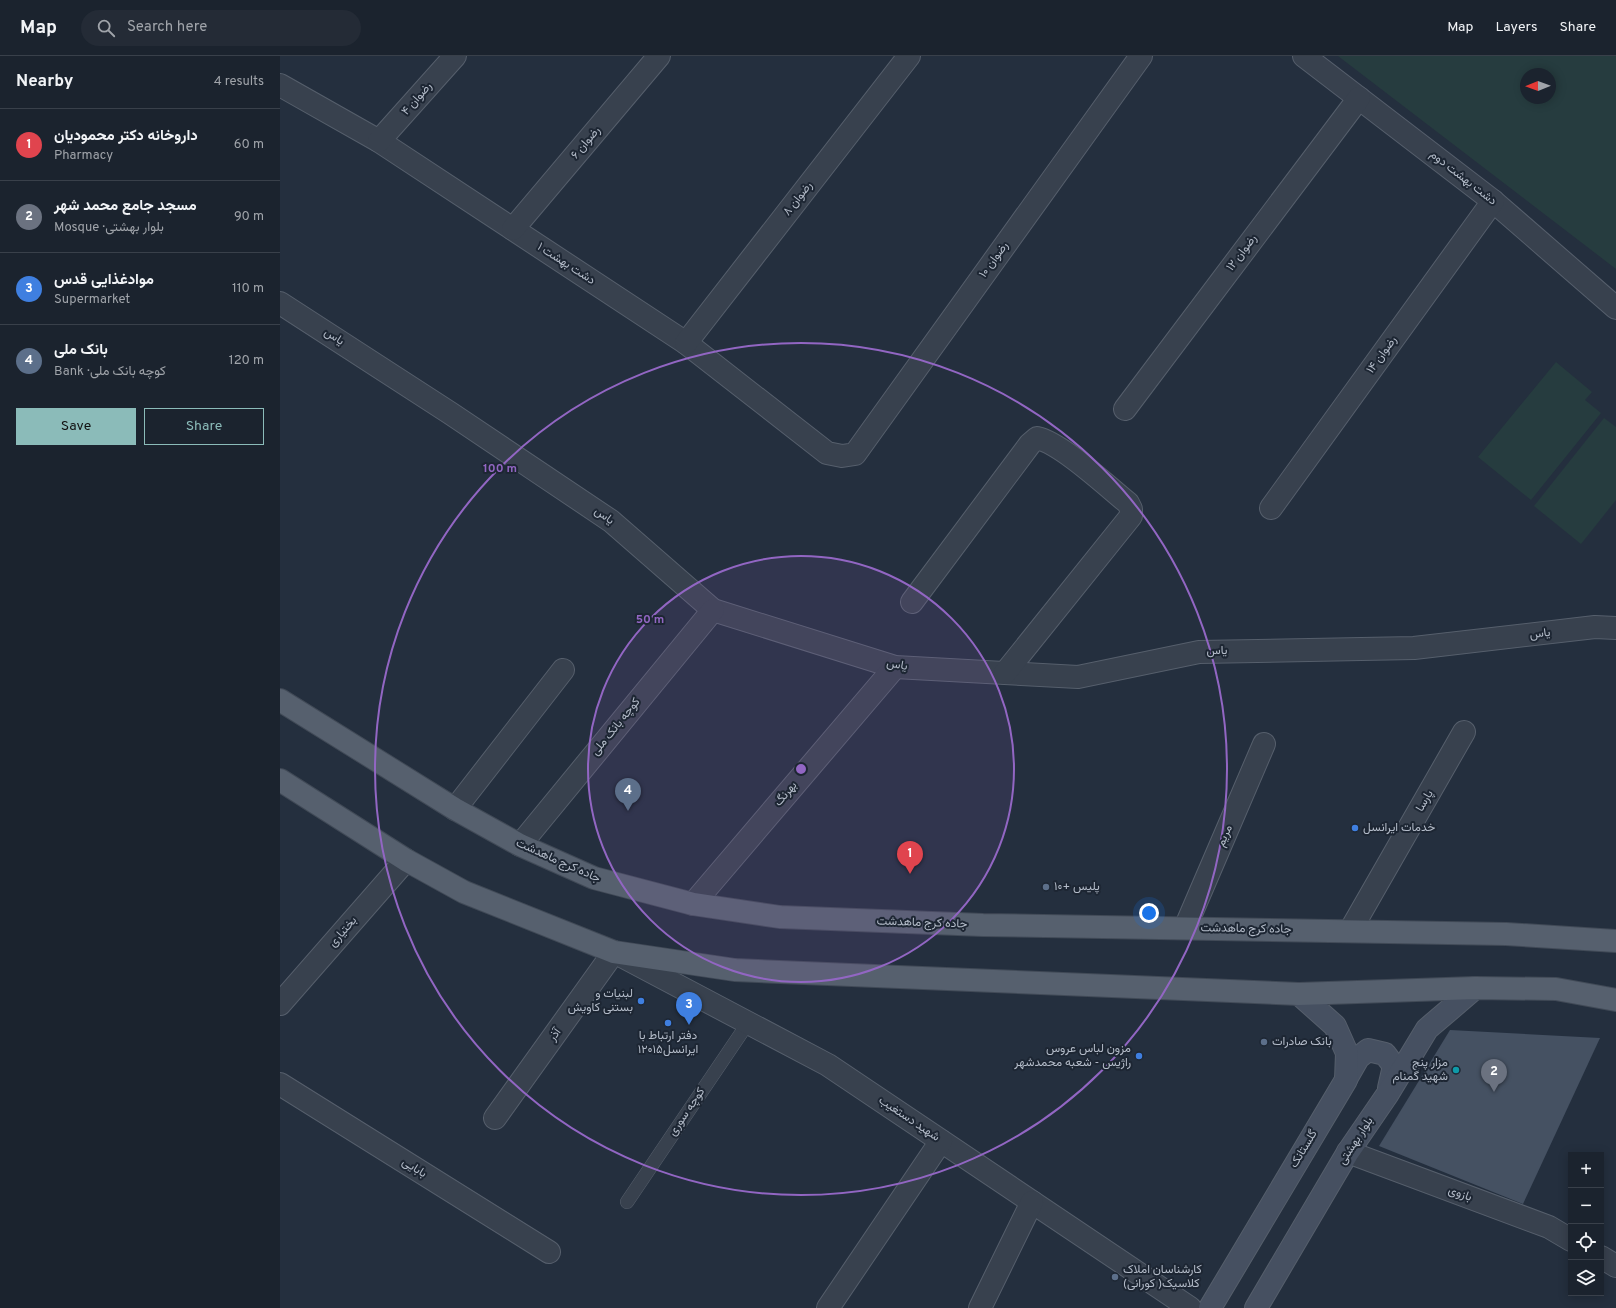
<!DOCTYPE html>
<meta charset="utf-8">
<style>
:root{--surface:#1b232e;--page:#242b36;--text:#f1f3f6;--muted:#a0a4aa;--line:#39404a;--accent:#8bbbb9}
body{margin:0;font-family:Overpass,Vazirmatn,sans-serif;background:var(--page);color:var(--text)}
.controls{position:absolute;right:12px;bottom:12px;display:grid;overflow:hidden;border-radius:0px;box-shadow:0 2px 10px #0003}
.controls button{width:36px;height:36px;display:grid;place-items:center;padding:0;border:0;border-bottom:1px solid var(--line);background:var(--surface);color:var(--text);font:20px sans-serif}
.compass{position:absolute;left:1240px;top:12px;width:36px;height:36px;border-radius:50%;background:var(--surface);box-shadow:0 2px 10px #0003;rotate:269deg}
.you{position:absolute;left:869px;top:857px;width:14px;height:14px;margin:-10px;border:3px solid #fff;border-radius:50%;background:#1a73e8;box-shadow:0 0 0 6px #1a73e833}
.badge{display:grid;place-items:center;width:26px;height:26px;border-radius:50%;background:var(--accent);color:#fff;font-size:13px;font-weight:700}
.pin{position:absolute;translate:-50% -33px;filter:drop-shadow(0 1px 2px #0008)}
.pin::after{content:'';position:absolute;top:21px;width:14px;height:12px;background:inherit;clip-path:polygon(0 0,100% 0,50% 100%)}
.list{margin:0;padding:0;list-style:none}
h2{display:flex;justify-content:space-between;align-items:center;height:52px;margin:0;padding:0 16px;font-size:17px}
h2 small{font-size:13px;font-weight:400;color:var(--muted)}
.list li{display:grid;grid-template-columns:26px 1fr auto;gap:12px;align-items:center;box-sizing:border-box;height:72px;padding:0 16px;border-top:1px solid var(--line)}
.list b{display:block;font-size:15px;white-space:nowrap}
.list p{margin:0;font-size:13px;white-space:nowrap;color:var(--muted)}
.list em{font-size:13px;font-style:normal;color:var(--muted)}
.actions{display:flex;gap:8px;padding:12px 16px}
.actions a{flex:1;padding:9px 0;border:1px solid var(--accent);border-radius:0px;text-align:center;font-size:14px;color:var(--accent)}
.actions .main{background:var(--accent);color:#111}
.icon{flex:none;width:22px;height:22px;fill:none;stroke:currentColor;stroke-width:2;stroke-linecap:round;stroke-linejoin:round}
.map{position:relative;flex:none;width:1336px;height:1252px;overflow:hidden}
header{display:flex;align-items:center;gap:24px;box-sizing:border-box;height:56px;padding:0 20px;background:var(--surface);border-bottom:1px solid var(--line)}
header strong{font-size:19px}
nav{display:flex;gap:22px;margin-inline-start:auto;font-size:14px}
.search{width:280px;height:36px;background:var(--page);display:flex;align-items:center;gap:10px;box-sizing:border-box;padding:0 14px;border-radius:22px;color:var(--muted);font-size:15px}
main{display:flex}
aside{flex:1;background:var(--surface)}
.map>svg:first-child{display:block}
</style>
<header>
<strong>Map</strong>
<div class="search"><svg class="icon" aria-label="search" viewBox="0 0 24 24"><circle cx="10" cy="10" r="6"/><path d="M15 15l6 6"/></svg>Search here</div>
<nav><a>Map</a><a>Layers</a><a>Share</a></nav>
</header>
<main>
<aside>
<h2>Nearby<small>4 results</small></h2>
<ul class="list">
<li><span class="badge" style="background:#e0444e">1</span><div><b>داروخانه دکتر محمودیان</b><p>Pharmacy</p></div><em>60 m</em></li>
<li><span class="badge" style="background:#6b7280">2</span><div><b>مسجد جامع محمد شهر</b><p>Mosque · بلوار بهشتی</p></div><em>90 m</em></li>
<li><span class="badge" style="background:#3f7fe0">3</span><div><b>موادغذایی قدس</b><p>Supermarket</p></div><em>110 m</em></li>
<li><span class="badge" style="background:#5c6f8a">4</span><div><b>بانک ملی</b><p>Bank · کوچه بانک ملی</p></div><em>120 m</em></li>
</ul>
<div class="actions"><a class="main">Save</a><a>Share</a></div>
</aside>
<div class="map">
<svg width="1336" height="1252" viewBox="0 0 1336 1252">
<rect width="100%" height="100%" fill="#242f3e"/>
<g fill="#263c3f" fill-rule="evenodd">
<path d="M1058,0H1336V213ZM1246,18H1270V42H1246Z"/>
<path d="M1276,306L1312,336L1305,344L1321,357L1251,444L1198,401Z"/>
<path d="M1324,362L1336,371V444L1301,488L1254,450Z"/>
</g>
<path fill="#455162" d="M1170,974L1320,982L1243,1148L1099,1090Z"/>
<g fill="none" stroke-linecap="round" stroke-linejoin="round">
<g stroke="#565f6c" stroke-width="14">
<path id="lane" d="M347,1146L468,967"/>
</g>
<g stroke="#565f6c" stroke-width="24">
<g id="street">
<path d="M1024,0L1213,145L1336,252"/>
<path d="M0,29L99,85L406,287L547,397L562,400L575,398L861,0"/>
<path d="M99,85L175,0"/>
<path d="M233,173L379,0"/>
<path d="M0,247L170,357L331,465L433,554L615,611L798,621L919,596L1134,592L1315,571L1336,572"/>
<path d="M406,287L629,0"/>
<path d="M845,353L1079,42"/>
<path d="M991,452L1213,145"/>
<path d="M632,546L750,388L757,382C781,387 827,430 848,447L851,453V460L725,617"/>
<path d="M175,753L283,614"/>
<path d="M240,789L433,554"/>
<path d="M413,848L615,611"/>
<path d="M905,872L984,688"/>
<path d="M1070,875L1184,676"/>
<path d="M0,948L126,804"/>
<path d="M0,1028L269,1196"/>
<path d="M215,1062L334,896L548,1009L910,1252"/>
<path d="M1068,1096L1269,1171L1291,1184"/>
<path d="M1321,1201L1336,1210"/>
<path d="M548,1252L661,1085"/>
<path d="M700,1252L752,1146"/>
</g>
</g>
<g stroke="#565f6c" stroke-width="24">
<g id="secondary">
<path d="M1066,1023L1078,1002L1088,994L1105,998L1114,1010L1109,1032"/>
<path d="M930,1252L1066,1024L1067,997L1055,970L1019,938"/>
<path d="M976,1252L1068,1096L1107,1039L1147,973L1195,932"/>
</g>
</g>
<g stroke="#414a57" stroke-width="24">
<g id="primary">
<path d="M0,644L175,753L240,789L314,822L413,848L500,861L703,869L1226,878L1336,885"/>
<path d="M0,724L126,804L184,836L334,896L455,914L1019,938L1195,932L1276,933L1336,944"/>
</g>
</g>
<use href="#lane" stroke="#38414e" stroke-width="13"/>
<use href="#street" stroke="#38414e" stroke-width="22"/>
<use href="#secondary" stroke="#465061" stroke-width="22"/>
<use href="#primary" stroke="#56606e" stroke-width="22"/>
</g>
<circle cx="521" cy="713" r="213" fill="#9266c3" fill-opacity=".12"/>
<g fill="none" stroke="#9266c3" stroke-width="2">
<circle cx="521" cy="713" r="213"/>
<circle cx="521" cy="713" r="426"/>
</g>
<g fill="#3f7fe0" stroke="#1d2633" stroke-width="1.5">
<circle cx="1075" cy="772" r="4"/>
<circle cx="361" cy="945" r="4"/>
<circle cx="388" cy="967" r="4"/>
<circle cx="859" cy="1000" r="4"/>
</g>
<g fill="#5c6f8a" stroke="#1d2633" stroke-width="1.5">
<circle cx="766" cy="831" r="4"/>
<circle cx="984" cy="986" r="4"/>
<circle cx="835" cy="1221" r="4"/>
</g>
<circle fill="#0f9aa8" stroke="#1d2633" stroke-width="1.5" cx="1176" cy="1014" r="4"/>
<g text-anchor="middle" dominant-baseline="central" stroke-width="4" stroke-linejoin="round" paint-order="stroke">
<g font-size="12" fill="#b4bcc9" stroke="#1d2633">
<text transform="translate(137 43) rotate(-49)">رضوان ۴</text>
<text transform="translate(306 87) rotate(-50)">رضوان ۶</text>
<text transform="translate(1183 122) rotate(38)">دشت بهشت دوم</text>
<text transform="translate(518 143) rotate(-52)">رضوان ۸</text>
<text transform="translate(962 197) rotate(-53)">رضوان ۱۲</text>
<text transform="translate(714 204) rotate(-54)">رضوان ۱۰</text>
<text transform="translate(286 208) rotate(33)">دشت بهشت ۱</text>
<text transform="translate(54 281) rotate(33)">یاس</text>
<text transform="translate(1102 299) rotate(-54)">رضوان ۱۴</text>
<text transform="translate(324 460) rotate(36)">یاس</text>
<text transform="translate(1260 578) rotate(-7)">یاس</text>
<text transform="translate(937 595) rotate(-1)">یاس</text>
<text transform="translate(617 609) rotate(10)">یاس</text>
<text transform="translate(336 671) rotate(-51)">کوچه بانک ملی</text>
<text transform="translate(506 738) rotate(-50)">بهرنگ</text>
<text transform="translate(1145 745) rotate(-60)">پارسا</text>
<text transform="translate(945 780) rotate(-67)">مریم</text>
<text transform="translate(278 805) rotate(24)">جاده کرج ماهدشت</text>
<text transform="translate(642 867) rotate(2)">جاده کرج ماهدشت</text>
<text transform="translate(966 873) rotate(1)">جاده کرج ماهدشت</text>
<text transform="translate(63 876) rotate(-49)">بختیاری</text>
<text transform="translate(275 979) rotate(-54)">آذر</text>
<text transform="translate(407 1056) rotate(-56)">کوچه سوری</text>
<text transform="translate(629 1063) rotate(34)">شهید دستغیب</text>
<text transform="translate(1076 1085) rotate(-57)">بلوار بهشتی</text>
<text transform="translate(1024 1093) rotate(-59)">گلستانک</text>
<text transform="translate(134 1112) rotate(32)">بابایی</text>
<text transform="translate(1180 1138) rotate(20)">بازوی</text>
</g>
<g font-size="12" fill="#b4bcc9" stroke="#1d2633" text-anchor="start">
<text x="1083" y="772">خدمات ایرانسل</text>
<text x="774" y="831">پلیس +۱۰</text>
<text x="353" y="938" text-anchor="end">لبنیات و<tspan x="353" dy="14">بستنی کاویش</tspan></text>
<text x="388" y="980" text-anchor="middle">دفتر ارتباط با<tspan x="388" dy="14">ایرانسل۱۲۰۱۵</tspan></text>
<text x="992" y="986">بانک صادرات</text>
<text x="851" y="993" text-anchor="end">مزون لباس عروس<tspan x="851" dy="14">راژیس - شعبه محمدشهر</tspan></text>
<text x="1168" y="1007" text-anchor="end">مزار پنج<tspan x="1168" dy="14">شهید گمنام</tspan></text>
<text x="843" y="1214">کارشناسان املاک<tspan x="843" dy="14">کلاسیک( کورانی)</tspan></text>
</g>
</g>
<circle cx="521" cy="713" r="6" fill="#9266c3" stroke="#1d2633" stroke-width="2"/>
<g font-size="12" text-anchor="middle" font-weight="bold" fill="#9266c3" stroke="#1d2633" stroke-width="4" stroke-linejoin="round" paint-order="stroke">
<text x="220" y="416">100 m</text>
<text x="370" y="567">50 m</text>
</g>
</svg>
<div class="controls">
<button>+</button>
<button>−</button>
<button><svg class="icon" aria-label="locate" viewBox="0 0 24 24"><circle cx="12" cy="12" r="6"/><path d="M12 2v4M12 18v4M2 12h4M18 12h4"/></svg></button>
<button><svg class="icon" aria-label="layers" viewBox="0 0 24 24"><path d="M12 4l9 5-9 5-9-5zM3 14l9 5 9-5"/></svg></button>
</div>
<svg class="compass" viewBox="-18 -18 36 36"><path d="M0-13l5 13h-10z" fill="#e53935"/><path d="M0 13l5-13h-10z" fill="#a0a4aa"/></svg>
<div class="you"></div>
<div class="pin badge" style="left:630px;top:818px;background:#e0444e">1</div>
<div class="pin badge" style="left:1214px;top:1036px;background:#6b7280">2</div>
<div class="pin badge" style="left:409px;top:969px;background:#3f7fe0">3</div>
<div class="pin badge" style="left:348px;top:755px;background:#5c6f8a">4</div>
</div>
</main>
